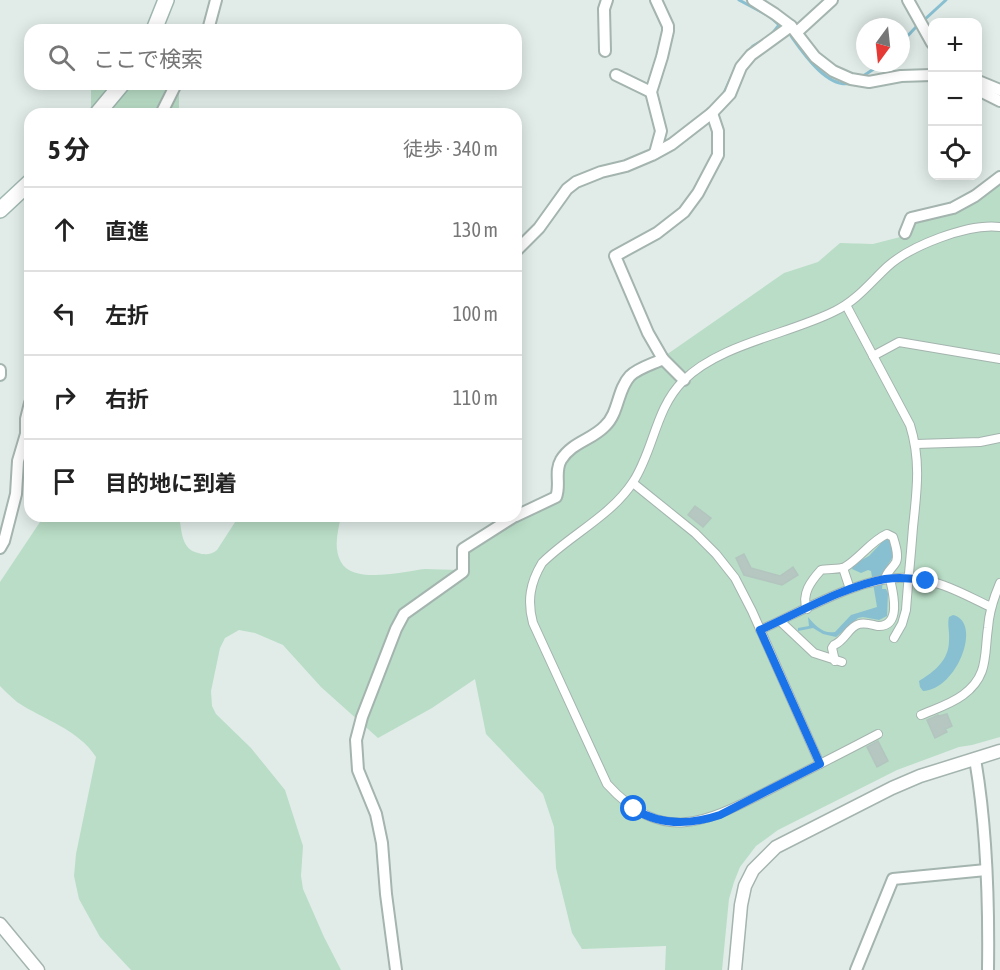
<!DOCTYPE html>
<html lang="ja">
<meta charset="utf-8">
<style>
:root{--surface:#fff;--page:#f2f2f2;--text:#222;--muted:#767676;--line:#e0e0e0}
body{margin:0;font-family:"Asap Condensed","Noto Sans JP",sans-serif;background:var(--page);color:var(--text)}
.controls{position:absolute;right:18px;top:18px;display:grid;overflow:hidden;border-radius:12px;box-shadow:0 3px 15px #0003}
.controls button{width:54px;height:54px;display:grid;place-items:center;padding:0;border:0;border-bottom:2px solid var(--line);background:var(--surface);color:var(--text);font:30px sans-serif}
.compass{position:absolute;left:856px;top:18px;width:54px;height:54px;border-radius:50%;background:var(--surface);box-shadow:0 3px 15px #0003;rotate:195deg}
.stop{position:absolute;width:18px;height:18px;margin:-14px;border:4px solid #1a73e8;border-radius:50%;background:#fff}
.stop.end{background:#1a73e8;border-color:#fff;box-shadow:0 2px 6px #0008}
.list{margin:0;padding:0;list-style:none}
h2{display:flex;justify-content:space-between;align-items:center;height:78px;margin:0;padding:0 24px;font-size:26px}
h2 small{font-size:20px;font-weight:400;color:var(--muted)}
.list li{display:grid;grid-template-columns:39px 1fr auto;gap:18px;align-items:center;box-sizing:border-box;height:84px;padding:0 24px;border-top:2px solid var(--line)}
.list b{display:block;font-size:22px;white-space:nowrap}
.list em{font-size:20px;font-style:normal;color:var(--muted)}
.icon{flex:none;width:33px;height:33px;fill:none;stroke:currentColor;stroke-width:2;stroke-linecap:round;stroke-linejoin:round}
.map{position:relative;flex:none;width:1000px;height:970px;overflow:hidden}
.search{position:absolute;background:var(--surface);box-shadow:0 3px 15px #0003;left:24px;top:24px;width:498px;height:66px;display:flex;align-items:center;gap:15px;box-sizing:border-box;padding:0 21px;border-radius:18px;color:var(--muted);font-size:22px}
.panel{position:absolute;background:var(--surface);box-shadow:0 3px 15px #0003;left:24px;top:108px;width:498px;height:414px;border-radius:18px}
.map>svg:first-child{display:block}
</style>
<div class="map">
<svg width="1000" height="970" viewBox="0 0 1000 970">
<rect width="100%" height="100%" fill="#e1ece8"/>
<g fill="#b9ddc6">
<rect x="91" y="84" width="88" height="30"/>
<path d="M1000,185V737L972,745L959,747L897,770L778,830L756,846L740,867L734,882L729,899L722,970H665L666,946L582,949L572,933L556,868L554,827L543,794L486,734L475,679L432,708L378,738L321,687L283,645L255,633L239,630L225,638L220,648L211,691L212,706L216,714L251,748L285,790L303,846L301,876L303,889L324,937L341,970H131L100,937L79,899L74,876L76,854L96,757C78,729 44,720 17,702C11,697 5,691 0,686V582L44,516H179C182,531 181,549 198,553C205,555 211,555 217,550L239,516H341C338,531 333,548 341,562C353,585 405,571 425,569C436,569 447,570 458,570L457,548C487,526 520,510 554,494V472L607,421L620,387L784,273L818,262L840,243L873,244L908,235L913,223L971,203Z"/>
</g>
<g fill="#88c0d1">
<path d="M886,538L891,541L894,555L884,571L882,589H886L888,593L887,616L879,620L863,617L858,618L836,637L823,634L813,628L798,631V628L809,626L808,617C815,625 822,634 835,632L851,615L877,607L871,571L868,570L861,573L852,569L854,564L869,556Z"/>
<path d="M953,615C983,622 957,690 923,691L920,687L919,681C934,672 949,660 949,641C950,632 947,625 949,617Z"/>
</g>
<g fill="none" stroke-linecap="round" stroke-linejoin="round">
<g stroke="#88c0d1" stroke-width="3">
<path d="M739,0L769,16L779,25L771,35"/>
<path d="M923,21L946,0"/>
<path d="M791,36C803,53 828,90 852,83"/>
<path d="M901,43L916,27"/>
<path d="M741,60L753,46L760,42"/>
<path d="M860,78L883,63"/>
<path d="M724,93L737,65"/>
</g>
</g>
<g fill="#b6c6c1" stroke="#b3c5bf" stroke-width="1.5">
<path d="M695,506L711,518L703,527L688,515Z"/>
<path d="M744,554L751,568L780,576L793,567L798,575L782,585L744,575L736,558Z"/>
<path d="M947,714L952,726L945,729L947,732L935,738L927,720L938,715L939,716Z"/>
<path d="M878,741L888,761L877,767L867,747Z"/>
</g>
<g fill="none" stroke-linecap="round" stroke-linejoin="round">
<g stroke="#a4b4af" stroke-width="10">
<g id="pedestrian">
<path d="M846,305L910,425C921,460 917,490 913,527C911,554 908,582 906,610L902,624L894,638"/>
<path d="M873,356L899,342L1000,359"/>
<path d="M916,444L980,442L1000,438"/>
<path d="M633,483L695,533L716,554L735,578L752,611L820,764"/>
<path d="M843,568L850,589"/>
<path d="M807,609C801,594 811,581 821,570C828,568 839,570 845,567C860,558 871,541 887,534L893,537C895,544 899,555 896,562C892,569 887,571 885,579"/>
<path d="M780,621L814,653L842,662"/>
<path d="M760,630C803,611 862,575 908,578C938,579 965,595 991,607"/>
<path d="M835,661L832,648L834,645C845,641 848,627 859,624C866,622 872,625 878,626C902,627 893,592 890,579"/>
<path d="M921,715C935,709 951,704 963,695C989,676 984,655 988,628C989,612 994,597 1000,583"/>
<path d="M878,734C844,752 810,769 775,787C710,820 665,848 607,784L533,623C527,601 530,583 542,563C570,535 611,516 633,482C654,450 655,409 683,381C719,344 790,334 835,311C856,301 870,283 887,267C910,246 968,223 1000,227"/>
</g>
</g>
<g stroke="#a4b4af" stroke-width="14">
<g id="minor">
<path d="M753,0L775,14L791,26L815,57L833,71L851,79L869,82L901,76L932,75"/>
<path d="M908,0L932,43"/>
<path d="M208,30L216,0"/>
<path d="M797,32L832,0"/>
<path d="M605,51L604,9L607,0"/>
<path d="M616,75L651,92"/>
<path d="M978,81L1000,90"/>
<path d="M978,90L1000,101"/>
<path d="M161,114L176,84"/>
<path d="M655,153L661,131L651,92L662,57L668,31V26L656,0"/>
<path d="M905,233L911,218L953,208L975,196L1000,177"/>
<path d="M516,251L539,228L567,189L576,182L601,172L626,166L652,155L672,144L712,113L730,94L741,67L751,55L791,26"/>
<path d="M0,370V375"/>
<path d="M684,380L663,359L648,333L615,256L657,233L684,212L698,193L718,155V131L712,113"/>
<path d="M516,516L556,497C561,485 554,472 561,460C572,442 592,440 605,426C619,413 617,390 630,376C638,368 653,364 663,359"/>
<path d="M0,548L4,541L16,494L18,461L26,434V419L30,403"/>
<path d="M975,759C987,828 989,900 988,970"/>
<path d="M396,970L386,894L382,843L376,814L358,770L356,740L362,717L396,629L404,614L463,572V549L515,516"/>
<path d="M856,970L893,879L986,870"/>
</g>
</g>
<g stroke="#a4b4af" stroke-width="15">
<g id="tertiary">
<path d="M0,924L38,970"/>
<path d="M735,970L741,905L745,886L753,870L776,847L892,788L920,776L1000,751"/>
</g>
</g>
<g stroke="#9fb7b1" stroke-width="18">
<g id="secondary">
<path d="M154,30L166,0"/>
<path d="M97,114L122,84"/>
<path d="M0,210L30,182"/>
</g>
</g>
<use href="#pedestrian" stroke="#fff" stroke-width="8"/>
<use href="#minor" stroke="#fff" stroke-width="10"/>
<use href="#tertiary" stroke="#fff" stroke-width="12"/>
<use href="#secondary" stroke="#fff" stroke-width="15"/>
</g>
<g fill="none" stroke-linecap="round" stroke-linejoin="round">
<path stroke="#1a73e8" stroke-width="8" d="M634,809C661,826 690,825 720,815L820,764L760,630C798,613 845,586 885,579C899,577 913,578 926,581"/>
</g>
</svg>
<div class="controls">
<button>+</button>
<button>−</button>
<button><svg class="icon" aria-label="locate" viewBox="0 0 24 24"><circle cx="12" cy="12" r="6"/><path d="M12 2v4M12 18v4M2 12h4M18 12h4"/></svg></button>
</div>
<svg class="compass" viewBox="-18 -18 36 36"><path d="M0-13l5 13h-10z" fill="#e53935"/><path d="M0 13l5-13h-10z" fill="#767676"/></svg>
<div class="stop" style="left:634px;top:809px"></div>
<div class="stop end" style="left:926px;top:581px"></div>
<div class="search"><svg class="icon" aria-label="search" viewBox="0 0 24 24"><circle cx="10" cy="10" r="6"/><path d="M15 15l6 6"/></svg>ここで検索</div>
<section class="panel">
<h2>5 分<small>徒歩 · 340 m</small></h2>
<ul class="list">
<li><svg class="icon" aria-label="ahead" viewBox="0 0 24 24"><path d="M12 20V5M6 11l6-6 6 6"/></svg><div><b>直進</b></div><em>130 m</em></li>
<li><svg class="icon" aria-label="left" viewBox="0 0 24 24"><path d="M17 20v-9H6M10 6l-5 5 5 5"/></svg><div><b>左折</b></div><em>100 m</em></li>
<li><svg class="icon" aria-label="right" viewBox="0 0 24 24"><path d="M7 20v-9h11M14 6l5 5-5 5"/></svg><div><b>右折</b></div><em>110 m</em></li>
<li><svg class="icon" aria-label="arrive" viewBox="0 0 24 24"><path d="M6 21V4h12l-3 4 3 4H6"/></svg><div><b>目的地に到着</b></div></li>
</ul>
</section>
</div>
